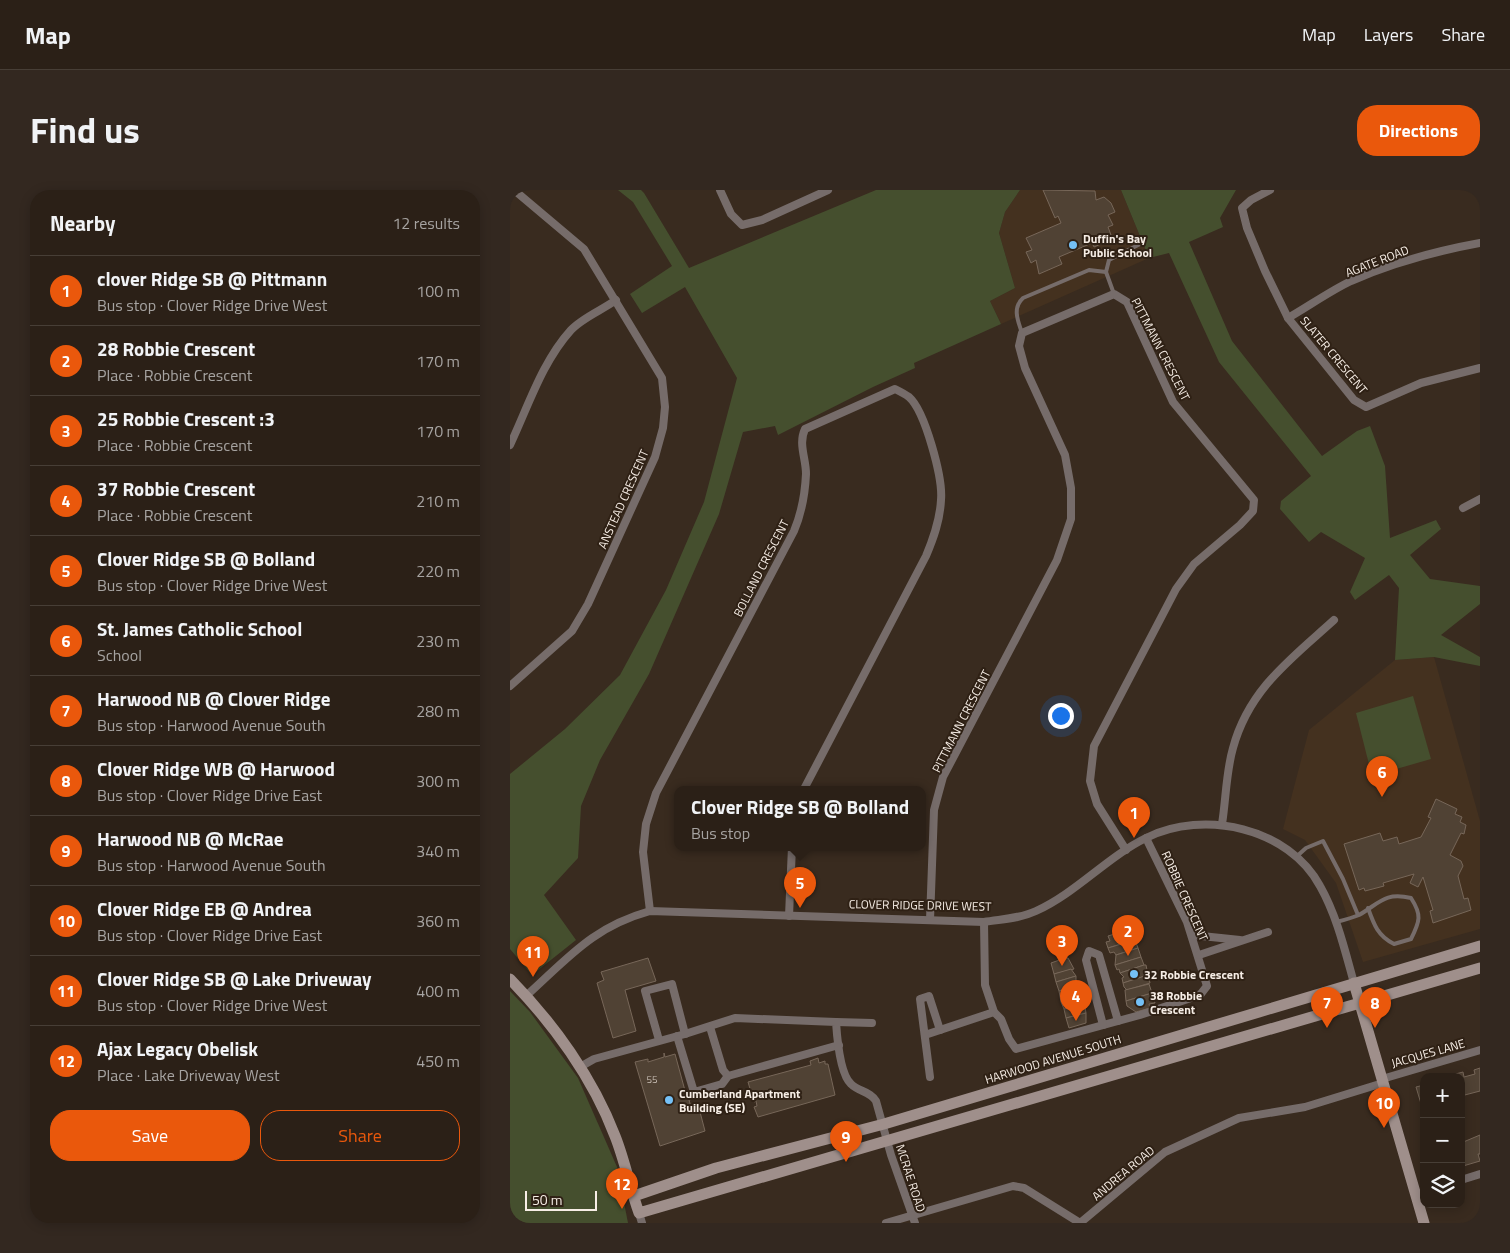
<!DOCTYPE html>
<meta charset="utf-8">
<style>
:root{--surface:#2b2017;--page:#332820;--text:#f1f3f6;--muted:#a6a3a1;--line:#473e36;--accent:#ea580c}
body{margin:0;font-family:"Titillium Web",sans-serif;background:var(--page);color:var(--text)}
.controls{position:absolute;right:15px;bottom:15px;display:grid;overflow:hidden;border-radius:10px;box-shadow:0 2px 12px #0003}
.controls button{width:45px;height:45px;display:grid;place-items:center;padding:0;border:0;border-bottom:1px solid var(--line);background:var(--surface);color:var(--text);font:25px sans-serif}
.scale{position:absolute;left:15px;bottom:12px;width:72px;box-sizing:border-box;padding-left:5px;border:2px solid #f7eee6;border-top:0;font-size:14px;line-height:18px;white-space:nowrap;color:#f7eee6;-webkit-text-stroke:4px #2f2115;paint-order:stroke}
.you{position:absolute;left:550px;top:525px;width:18px;height:18px;margin:-12px;border:4px solid #fff;border-radius:50%;background:#1a73e8;box-shadow:0 0 0 8px #1a73e833}
.badge{display:grid;place-items:center;width:32px;height:32px;border-radius:50%;background:var(--accent);color:#fff;font-size:16px;font-weight:700}
.pin{position:absolute;translate:-50% -41px;filter:drop-shadow(0 1px 2px #0008)}
.pin::after{content:'';position:absolute;top:26px;width:18px;height:15px;background:inherit;clip-path:polygon(0 0,100% 0,50% 100%)}
.popup{position:absolute;left:164px;top:596px;width:252px;height:65px;box-sizing:border-box;display:grid;place-content:center;border-radius:10px;background:var(--surface);filter:drop-shadow(0 1px 4px #0005);font-size:16px;white-space:nowrap;color:var(--muted)}
.popup b{font-size:19px;color:var(--text)}
.popup::after{content:'';position:absolute;left:50%;top:100%;margin-left:-10px;border:10px solid transparent;border-top-color:var(--surface)}
.list{margin:0;padding:0;list-style:none}
h2{display:flex;justify-content:space-between;align-items:center;height:65px;margin:0;padding:0 20px;font-size:21px}
h2 small{font-size:16px;font-weight:400;color:var(--muted)}
.list li{display:grid;grid-template-columns:32px 1fr auto;gap:15px;align-items:center;box-sizing:border-box;height:70px;padding:0 20px;border-top:1px solid var(--line)}
.list b{display:block;font-size:19px;white-space:nowrap}
.list p{margin:0;font-size:16px;white-space:nowrap;color:var(--muted)}
.list em{font-size:16px;font-style:normal;color:var(--muted)}
.actions{display:flex;gap:10px;padding:15px 20px}
.actions a{flex:1;padding:11px 0;border:1px solid var(--accent);border-radius:20px;text-align:center;font-size:18px;color:var(--accent)}
.actions .main{background:var(--accent);color:#fff}
.icon{flex:none;width:28px;height:28px;fill:none;stroke:currentColor;stroke-width:2;stroke-linecap:round;stroke-linejoin:round}
.map{position:relative;flex:none;width:970px;height:1033px;overflow:hidden;border-radius:20px}
header{display:flex;align-items:center;gap:30px;box-sizing:border-box;height:70px;padding:0 25px;background:var(--surface);border-bottom:1px solid var(--line)}
header strong{font-size:24px}
nav{display:flex;gap:28px;margin-inline-start:auto;font-size:18px}
.intro{display:flex;align-items:center;justify-content:space-between;box-sizing:border-box;height:120px;padding:0 30px}
h1{margin:0;font-size:35px}
.button{padding:12px 22px;border-radius:20px;background:var(--accent);color:#fff;font-size:18px;font-weight:700}
main{display:flex;gap:30px;padding:0 30px}
aside{flex:1;background:var(--surface);border-radius:20px;box-shadow:0 2px 12px #0003}
.map>svg:first-child{display:block}
</style>
<header>
<strong>Map</strong>
<nav><a>Map</a><a>Layers</a><a>Share</a></nav>
</header>
<div class="intro"><h1>Find us</h1><a class="button">Directions</a></div>
<main>
<aside>
<h2>Nearby<small>12 results</small></h2>
<ul class="list">
<li><span class="badge">1</span><div><b>clover Ridge SB @ Pittmann</b><p>Bus stop · Clover Ridge Drive West</p></div><em>100 m</em></li>
<li><span class="badge">2</span><div><b>28 Robbie Crescent</b><p>Place · Robbie Crescent</p></div><em>170 m</em></li>
<li><span class="badge">3</span><div><b>25 Robbie Crescent :3</b><p>Place · Robbie Crescent</p></div><em>170 m</em></li>
<li><span class="badge">4</span><div><b>37 Robbie Crescent</b><p>Place · Robbie Crescent</p></div><em>210 m</em></li>
<li><span class="badge">5</span><div><b>Clover Ridge SB @ Bolland</b><p>Bus stop · Clover Ridge Drive West</p></div><em>220 m</em></li>
<li><span class="badge">6</span><div><b>St. James Catholic School</b><p>School</p></div><em>230 m</em></li>
<li><span class="badge">7</span><div><b>Harwood NB @ Clover Ridge</b><p>Bus stop · Harwood Avenue South</p></div><em>280 m</em></li>
<li><span class="badge">8</span><div><b>Clover Ridge WB @ Harwood</b><p>Bus stop · Clover Ridge Drive East</p></div><em>300 m</em></li>
<li><span class="badge">9</span><div><b>Harwood NB @ McRae</b><p>Bus stop · Harwood Avenue South</p></div><em>340 m</em></li>
<li><span class="badge">10</span><div><b>Clover Ridge EB @ Andrea</b><p>Bus stop · Clover Ridge Drive East</p></div><em>360 m</em></li>
<li><span class="badge">11</span><div><b>Clover Ridge SB @ Lake Driveway</b><p>Bus stop · Clover Ridge Drive West</p></div><em>400 m</em></li>
<li><span class="badge">12</span><div><b>Ajax Legacy Obelisk</b><p>Place · Lake Driveway West</p></div><em>450 m</em></li>
</ul>
<div class="actions"><a class="main">Save</a><a>Share</a></div>
</aside>
<div class="map">
<svg width="970" height="1033" viewBox="0 0 970 1033">
<rect width="100%" height="100%" fill="#392b1f"/>
<g fill="#44311f">
<path d="M510,0H611L639,68L491,134L480,111L505,98L489,43L495,22Z"/>
<path d="M924,467L970,631V739L853,772L826,693L795,650L773,639L799,540L885,470Z"/>
</g>
<g fill="#454f2e">
<path d="M108,0H131L134,3L179,78L366,0H510L495,22L489,43L505,98L480,111L491,134L404,173L405,178L363,197L268,245L265,236L233,242L209,324L139,484L90,570L71,616L68,668L34,705L66,750L22,785L0,759V584L55,539L110,485L156,400L194,312L227,188L175,97L132,123L120,104L162,76L123,12Z"/>
<path d="M611,0H726L710,28L713,37L679,52L722,151L812,266L847,241L860,236L875,276L880,348L926,330L931,339L900,365L920,389L970,396V414L931,445L970,467V476L924,467L885,470L889,398L879,385L845,410L840,402L855,368L811,342L799,352L770,319L771,311L801,286L709,172L659,63L639,68Z"/>
<path d="M903,506L921,569L862,586L846,523Z"/>
<path d="M0,801L20,822L68,888L107,977L118,1033H0Z"/>
</g>
<g fill="#504234" stroke="#776759">
<path d="M533,0L585,1L586,10L594,7L601,13L605,22L598,25L603,35L598,37L601,45L598,46L600,50L584,57L582,53L549,67L552,74L529,84L526,70L521,73L516,62L522,60L516,48L551,33L548,26L545,28Z"/>
<path d="M926,609L947,619L945,624L952,627L950,632L956,635L954,644L951,643L940,665L951,671L953,676L948,686L954,709L958,708L961,720L923,733L920,721L923,720L913,687L908,697L900,693L904,684L873,693L874,696L855,701L854,698L849,700L834,654L870,643L873,651L887,647L889,654L911,647L921,628L918,627Z"/>
<path d="M621,739L624,750L598,758L596,752L600,751L598,746Z"/>
<path d="M625,750L628,758L606,765L604,762L600,763L598,758Z"/>
<path d="M628,758L631,767L605,775L606,765Z"/>
<path d="M631,767L634,775L610,783L609,779L607,780L605,775Z"/>
<path d="M138,768L146,791L115,800L126,841L103,848L87,793L94,790L91,782Z"/>
<path d="M555,768H558L564,779L544,784L541,773Z"/>
<path d="M634,775H636L638,785L613,793L612,788L614,787L610,783Z"/>
<path d="M561,779L566,786L546,792L544,784Z"/>
<path d="M638,785L640,793L617,800L614,797L613,793Z"/>
<path d="M566,786V796L549,801L546,792Z"/>
<path d="M639,794L642,803L616,811L615,800Z"/>
<path d="M566,796L571,806L551,812L549,801Z"/>
<path d="M642,803L645,813L639,814L640,818L626,822L617,816L616,811Z"/>
<path d="M571,806V815L554,819L551,812Z"/>
<path d="M571,815L572,818L575,817L576,823L556,828L554,819Z"/>
<path d="M576,823V833L559,838L556,828Z"/>
<path d="M154,863L155,867L165,864L177,908L182,907L183,909L179,910L181,917L185,916L187,923L190,922L195,941L150,956L125,872L138,869V872L154,867Z"/>
<path d="M308,868L309,873L315,871V874H318L325,905L248,927L244,917L247,916L246,911L244,912L238,892L301,875L300,871Z"/>
<path d="M970,878V901L951,906V887L938,886L953,882L954,887L965,884L964,880Z"/>
<path d="M914,895V917H912L906,897Z"/>
<path d="M970,945V964H968L970,971L953,976L951,953Z"/>
</g>
<g fill="none" stroke-linecap="round" stroke-linejoin="round">
<g stroke="#766c6a" stroke-width="4">
<path d="M604,104L596,82L599,70L630,54"/>
<path d="M512,143C508,131 502,118 513,108L579,80L596,82"/>
<path d="M786,667L796,658L813,651L833,689L848,725"/>
<path d="M826,732C834,730 842,728 849,725C870,713 874,702 901,708C912,725 910,731 901,749L884,754C868,746 864,735 858,718"/>
</g>
<g stroke="#766c6a" stroke-width="8">
<path d="M210,0L221,24L232,35L252,30L318,0"/>
<path d="M760,0L741,10L732,18L737,38L755,81L778,128L844,210L856,217L911,193L970,178"/>
<path d="M778,128C799,116 820,101 841,91C882,73 926,61 970,53"/>
<path d="M0,255C18,217 32,172 61,140C72,128 92,120 106,110"/>
<path d="M953,318L970,309"/>
<path d="M0,496L62,441L78,414L145,267L153,238L155,217L152,188L74,59L4,0"/>
<path d="M712,634C716,609 716,582 723,558C739,499 781,469 824,430"/>
<path d="M140,721L133,662L136,634L146,603L284,341C292,322 295,305 296,284C296,268 288,254 295,239L385,199C389,201 395,204 399,207C415,221 433,288 431,310C430,330 424,347 416,366L294,599"/>
<path d="M279,726L282,657"/>
<path d="M420,730L424,620L433,587L547,370L561,329V298L555,265L515,178L509,156L512,143L604,104L617,112L663,212L744,310L743,321L730,335L684,374L666,399L584,556L580,591L587,614L616,660"/>
<path d="M474,732L475,795L484,822L491,829L499,849L506,859L630,825L690,805L697,796L677,732L636,648"/>
<path d="M682,745L730,750"/>
<path d="M689,765L758,742"/>
<path d="M17,805C59,767 83,737 140,721L474,732C491,729 509,729 526,721C566,703 597,667 636,648C694,619 779,638 810,696C827,726 835,761 844,793"/>
<path d="M326,832L362,833"/>
<path d="M593,835L576,770L579,761L589,765L608,831"/>
<path d="M200,837L213,880L218,886"/>
<path d="M415,845L484,822"/>
<path d="M167,846L184,902L212,894L218,886L329,855"/>
<path d="M149,850L135,801L162,794L175,844"/>
<path d="M70,877L84,869L175,844L225,828L326,832C327,847 330,884 341,894C349,902 360,901 366,911L381,965L405,1033"/>
<path d="M420,887L410,809L419,806L430,840"/>
<path d="M872,889L970,860"/>
<path d="M951,990L970,984"/>
<path d="M129,1023L132,1033"/>
<path d="M376,1033L503,996L514,998L570,1033L655,962L729,928L795,917L873,893"/>
</g>
<g stroke="#9f8f8b" stroke-width="11">
<path d="M0,789C43,833 83,888 105,946C115,971 120,998 129,1023L970,778"/>
<path d="M844,793L914,1033"/>
<path d="M124,1006L206,978L374,934L970,756"/>
</g>
</g>
<g fill="#74c0f6" stroke="#2f2115" stroke-width="2">
<circle cx="563" cy="55" r="5"/>
<circle cx="624" cy="784" r="5"/>
<circle cx="630" cy="812" r="5"/>
<circle cx="159" cy="910" r="5"/>
</g>
<g text-anchor="middle" dominant-baseline="central" stroke-width="4" stroke-linejoin="round" paint-order="stroke">
<g font-size="10" fill="#cdc3ba">
<text x="142" y="889">55</text>
</g>
<g font-size="12" font-weight="bold" fill="#f7eee6" stroke="#2f2115" text-anchor="start">
<text x="573" y="48">Duffin's Bay<tspan x="573" dy="14">Public School</tspan></text>
<text x="634" y="784">32 Robbie Crescent</text>
<text x="640" y="805">38 Robbie<tspan x="640" dy="14">Crescent</tspan></text>
<text x="169" y="903">Cumberland Apartment<tspan x="169" dy="14">Building (SE)</tspan></text>
</g>
<g font-size="12" fill="#f7eee6" stroke="#2f2115">
<text transform="translate(867 71) rotate(-21)">AGATE ROAD</text>
<text transform="translate(651 159) rotate(63)">PITTMANN CRESCENT</text>
<text transform="translate(824 165) rotate(50)">SLATER CRESCENT</text>
<text transform="translate(113 309) rotate(-66)">ANSTEAD CRESCENT</text>
<text transform="translate(251 378) rotate(-63)">BOLLAND CRESCENT</text>
<text transform="translate(451 531) rotate(-63)">PITTMANN CRESCENT</text>
<text transform="translate(675 706) rotate(66)">ROBBIE CRESCENT</text>
<text transform="translate(410 715) rotate(1)">CLOVER RIDGE DRIVE WEST</text>
<text transform="translate(918 863) rotate(-16)">JACQUES LANE</text>
<text transform="translate(543 869) rotate(-17)">HARWOOD AVENUE SOUTH</text>
<text transform="translate(613 983) rotate(-40)">ANDREA ROAD</text>
<text transform="translate(401 988) rotate(72)">MCRAE ROAD</text>
</g>
</g>
</svg>
<div class="controls">
<button>+</button>
<button>−</button>
<button><svg class="icon" aria-label="layers" viewBox="0 0 24 24"><path d="M12 4l9 5-9 5-9-5zM3 14l9 5 9-5"/></svg></button>
</div>
<div class="scale">50 m</div>
<div class="you"></div>
<div class="pin badge" style="left:624px;top:648px">1</div>
<div class="pin badge" style="left:618px;top:766px">2</div>
<div class="pin badge" style="left:552px;top:776px">3</div>
<div class="pin badge" style="left:566px;top:831px">4</div>
<div class="pin badge" style="left:290px;top:718px">5</div>
<div class="popup"><b>Clover Ridge SB @ Bolland</b>Bus stop</div>
<div class="pin badge" style="left:872px;top:607px">6</div>
<div class="pin badge" style="left:817px;top:838px">7</div>
<div class="pin badge" style="left:865px;top:838px">8</div>
<div class="pin badge" style="left:336px;top:972px">9</div>
<div class="pin badge" style="left:874px;top:938px">10</div>
<div class="pin badge" style="left:23px;top:787px">11</div>
<div class="pin badge" style="left:112px;top:1019px">12</div>
</div>
</main>
